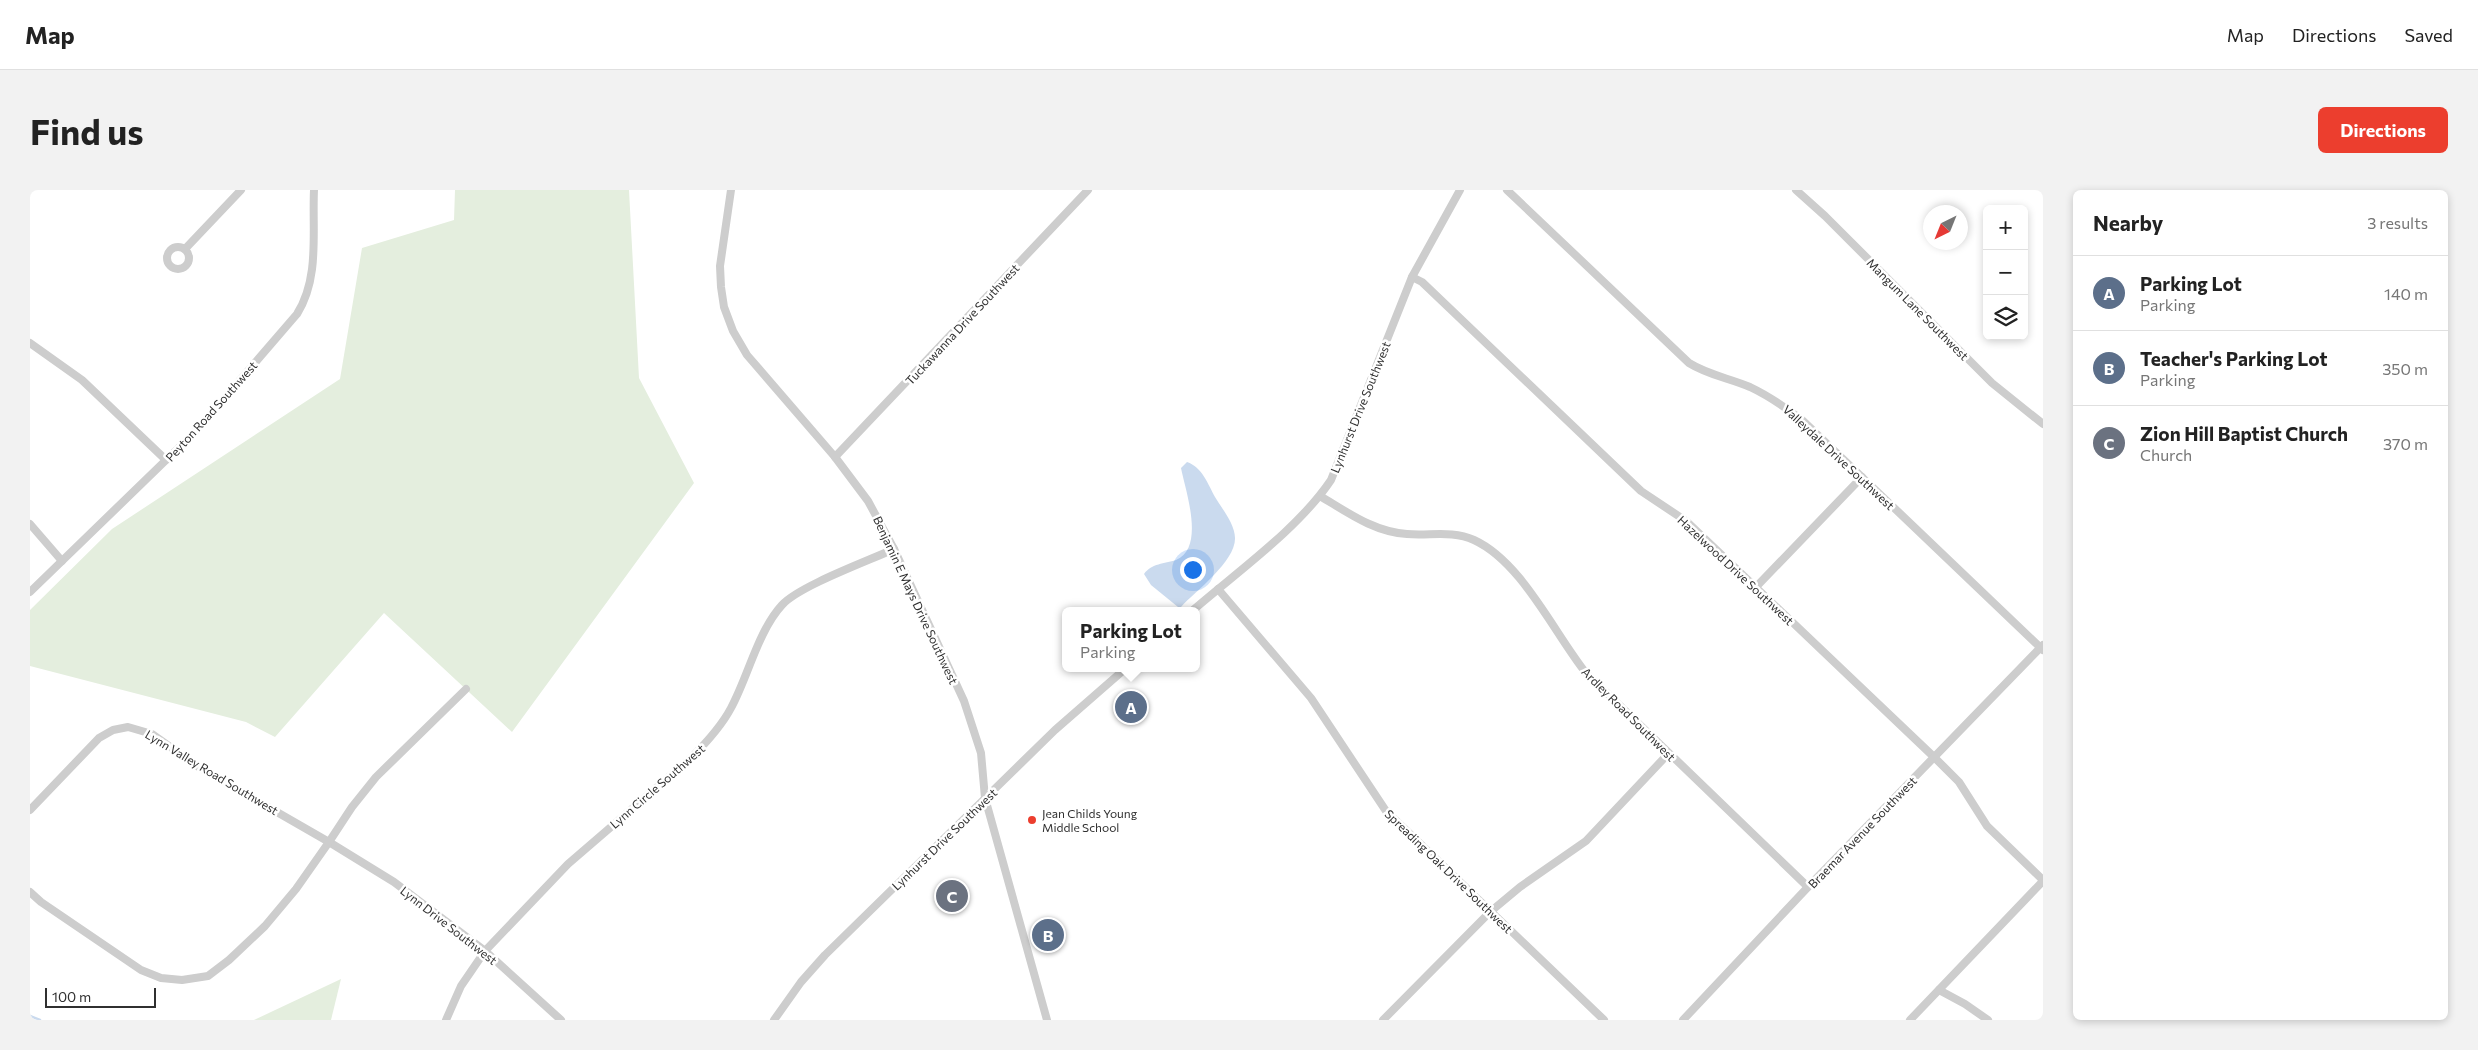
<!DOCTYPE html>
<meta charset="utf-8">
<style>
:root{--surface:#fff;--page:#f2f2f2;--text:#222;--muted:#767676;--line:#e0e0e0;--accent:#ec3e2e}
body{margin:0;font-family:Commissioner,sans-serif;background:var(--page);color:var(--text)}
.controls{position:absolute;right:15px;top:15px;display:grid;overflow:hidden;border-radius:8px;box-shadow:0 2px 8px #0003}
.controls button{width:45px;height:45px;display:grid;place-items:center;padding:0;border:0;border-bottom:1px solid var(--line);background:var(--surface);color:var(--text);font:25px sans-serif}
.compass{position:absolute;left:1893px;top:15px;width:45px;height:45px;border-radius:50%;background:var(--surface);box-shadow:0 2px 8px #0003;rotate:223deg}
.scale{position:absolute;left:15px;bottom:12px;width:111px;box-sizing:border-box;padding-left:5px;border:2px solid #303030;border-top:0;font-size:14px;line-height:18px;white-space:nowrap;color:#303030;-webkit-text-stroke:4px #fff;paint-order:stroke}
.you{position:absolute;left:1162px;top:379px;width:18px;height:18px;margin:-12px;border:4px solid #fff;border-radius:50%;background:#1a73e8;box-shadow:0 0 0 8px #1a73e833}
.badge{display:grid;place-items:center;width:32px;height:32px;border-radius:50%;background:var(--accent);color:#fff;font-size:16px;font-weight:700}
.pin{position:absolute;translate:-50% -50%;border:2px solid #fff;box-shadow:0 1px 5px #0006}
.popup{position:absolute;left:1032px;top:417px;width:138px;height:65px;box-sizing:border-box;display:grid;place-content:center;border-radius:8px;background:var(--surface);filter:drop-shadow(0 1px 4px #0005);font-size:16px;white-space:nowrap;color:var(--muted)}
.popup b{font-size:19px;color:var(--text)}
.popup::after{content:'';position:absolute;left:50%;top:100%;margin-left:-10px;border:10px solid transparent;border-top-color:var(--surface)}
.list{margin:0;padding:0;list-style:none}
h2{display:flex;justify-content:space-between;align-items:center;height:65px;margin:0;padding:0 20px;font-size:21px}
h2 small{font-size:16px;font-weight:400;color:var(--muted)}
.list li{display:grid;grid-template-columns:32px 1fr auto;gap:15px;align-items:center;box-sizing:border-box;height:75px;padding:0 20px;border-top:1px solid var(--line)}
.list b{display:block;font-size:19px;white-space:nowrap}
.list p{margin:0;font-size:16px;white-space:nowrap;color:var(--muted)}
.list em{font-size:16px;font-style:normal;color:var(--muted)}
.icon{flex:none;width:28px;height:28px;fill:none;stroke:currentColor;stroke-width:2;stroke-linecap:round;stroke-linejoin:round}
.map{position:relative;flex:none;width:2013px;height:830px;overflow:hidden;border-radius:8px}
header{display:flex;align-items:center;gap:30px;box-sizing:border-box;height:70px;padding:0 25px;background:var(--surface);border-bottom:1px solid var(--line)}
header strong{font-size:24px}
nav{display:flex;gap:28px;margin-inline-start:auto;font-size:18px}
.intro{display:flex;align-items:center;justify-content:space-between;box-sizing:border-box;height:120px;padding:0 30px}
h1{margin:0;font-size:35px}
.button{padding:12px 22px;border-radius:8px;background:var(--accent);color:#fff;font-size:18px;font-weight:700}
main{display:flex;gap:30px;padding:0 30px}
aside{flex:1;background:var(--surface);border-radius:8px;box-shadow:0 2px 8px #0003}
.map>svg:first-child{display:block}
</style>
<header>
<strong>Map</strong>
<nav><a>Map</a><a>Directions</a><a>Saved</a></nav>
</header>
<div class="intro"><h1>Find us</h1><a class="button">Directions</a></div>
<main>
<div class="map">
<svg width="2013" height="830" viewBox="0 0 2013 830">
<rect width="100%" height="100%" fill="#fff"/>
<g fill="#e4eede">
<path d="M425,0H599L609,188L664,293L482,542L354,423L245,547L216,532L0,476V420L82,339L310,189L332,58L424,30Z"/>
<path d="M311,789L301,830H224Z"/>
</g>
<path fill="#cadaee" d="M1157,272C1172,277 1178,294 1185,307C1192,319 1205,334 1205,348C1206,371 1166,401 1151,417H1148L1121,395L1114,384C1122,373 1134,374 1146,370C1176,358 1155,299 1151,278Z"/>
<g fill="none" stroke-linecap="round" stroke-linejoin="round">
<path stroke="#cadaee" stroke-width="2.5" d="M0,826L10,830"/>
<g stroke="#cdcdcd" stroke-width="8">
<path d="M701,0L690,76L691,97L694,117L703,141L717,165L805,267L838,311L864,359L934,511L951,563L955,608L1017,830"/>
<path d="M1477,0L1659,173C1678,185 1699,188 1720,197C1739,206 1755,217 1772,230L2013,460"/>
<path d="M1766,0L1795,26L1962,193L2013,234"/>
<circle cx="148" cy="68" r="11"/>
<path d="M155,59L211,0"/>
<path d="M1382,87L1392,92L1611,301L1656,331L1905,568L1929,592L1957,636L2013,690"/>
<path d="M0,153L52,190L136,270"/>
<path d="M805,267L1058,0"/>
<path d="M1290,306C1317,322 1344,342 1377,344C1400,346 1422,340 1444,350C1492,372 1524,443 1556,483L1778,697"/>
<path d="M0,334L32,371"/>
<path d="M1726,397L1832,287"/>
<path d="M1188,399L1281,508L1356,621L1574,830"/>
<path d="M0,402L167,240L267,124C290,88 282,41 284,0"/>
<path d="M1162,421C1207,382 1269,338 1301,290L1382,87L1430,0"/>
<path d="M436,499L346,587L322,617L299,652L364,692L455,761L531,830"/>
<path d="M0,620L69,548L83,540L98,537L122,544L167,576L299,652L266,699L235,736L199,770L178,786L152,790L131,788L111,780L11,712L0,702"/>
<path d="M1909,800L1935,814L1958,830"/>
<path d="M416,830L431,796L455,761L538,674L661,568C676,553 691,537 701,518C718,487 728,441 752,415C769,396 838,371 864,359"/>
<path d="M744,830L771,792L795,765L1025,540L1096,478"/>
<path d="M1353,830L1460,722L1490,697L1556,651L1638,564"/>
<path d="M1653,830L1778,697L2013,455"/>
<path d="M1880,830L2013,691"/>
</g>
</g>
<circle fill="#ec3e2e" stroke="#fff" stroke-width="2" cx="1002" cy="630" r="5"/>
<g text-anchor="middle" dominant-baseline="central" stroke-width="5" stroke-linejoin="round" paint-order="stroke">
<g font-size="12" fill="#303030" stroke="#fff">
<text transform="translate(1888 119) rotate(45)">Mangum Lane Southwest</text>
<text transform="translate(932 134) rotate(-47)">Tuckawanna Drive Southwest</text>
<text transform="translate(1330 217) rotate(-68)">Lynhurst Drive Southwest</text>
<text transform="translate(181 221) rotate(-48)">Peyton Road Southwest</text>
<text transform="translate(1809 267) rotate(43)">Valleydale Drive Southwest</text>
<text transform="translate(1706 380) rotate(43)">Hazelwood Drive Southwest</text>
<text transform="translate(886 410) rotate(65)">Benjamin E Mays Drive Southwest</text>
<text transform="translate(1599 524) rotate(45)">Ardley Road Southwest</text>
<text transform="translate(182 582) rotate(31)">Lynn Valley Road Southwest</text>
<text transform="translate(627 596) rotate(-41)">Lynn Circle Southwest</text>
<text transform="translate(1832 642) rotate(-46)">Braemar Avenue Southwest</text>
<text transform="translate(914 649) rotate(-44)">Lynhurst Drive Southwest</text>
<text transform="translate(1419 681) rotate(44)">Spreading Oak Drive Southwest</text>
<text transform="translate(419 735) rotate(38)">Lynn Drive Southwest</text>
</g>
<g font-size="12" fill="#303030" stroke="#fff" text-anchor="start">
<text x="1012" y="623">Jean Childs Young<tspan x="1012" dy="14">Middle School</tspan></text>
</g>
</g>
</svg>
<div class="controls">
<button>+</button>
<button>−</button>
<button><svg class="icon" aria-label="layers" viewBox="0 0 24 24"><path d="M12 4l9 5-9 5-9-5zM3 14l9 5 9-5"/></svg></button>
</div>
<svg class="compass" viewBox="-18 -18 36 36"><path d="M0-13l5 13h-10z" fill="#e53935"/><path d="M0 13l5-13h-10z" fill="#767676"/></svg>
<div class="scale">100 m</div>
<div class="you"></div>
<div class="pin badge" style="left:1101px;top:517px;background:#5c6f8a">A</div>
<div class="popup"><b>Parking Lot</b>Parking</div>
<div class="pin badge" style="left:1018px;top:745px;background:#5c6f8a">B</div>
<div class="pin badge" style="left:922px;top:706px;background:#6b7280">C</div>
</div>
<aside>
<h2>Nearby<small>3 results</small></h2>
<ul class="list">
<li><span class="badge" style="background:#5c6f8a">A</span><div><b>Parking Lot</b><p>Parking</p></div><em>140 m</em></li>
<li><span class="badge" style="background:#5c6f8a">B</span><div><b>Teacher's Parking Lot</b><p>Parking</p></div><em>350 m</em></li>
<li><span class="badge" style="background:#6b7280">C</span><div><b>Zion Hill Baptist Church</b><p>Church</p></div><em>370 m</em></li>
</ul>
</aside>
</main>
